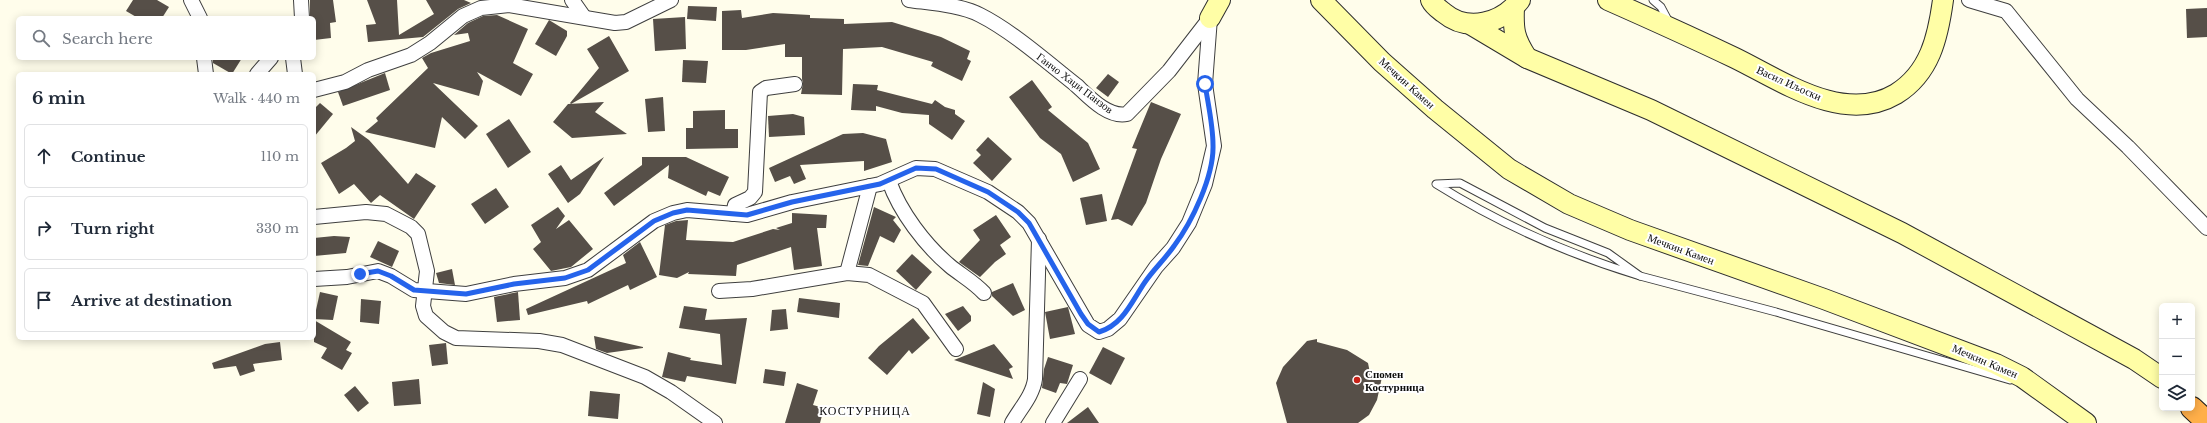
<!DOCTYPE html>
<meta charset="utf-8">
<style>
:root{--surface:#fff;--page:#f2f2f3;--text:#1f2937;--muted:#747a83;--line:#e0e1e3}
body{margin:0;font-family:"Libre Baskerville",serif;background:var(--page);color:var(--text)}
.controls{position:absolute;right:12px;bottom:12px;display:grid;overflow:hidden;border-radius:6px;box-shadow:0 2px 10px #0003}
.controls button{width:36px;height:36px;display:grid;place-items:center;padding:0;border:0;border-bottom:1px solid var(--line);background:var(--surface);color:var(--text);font:20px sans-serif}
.stop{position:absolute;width:12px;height:12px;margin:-9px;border:3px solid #2563eb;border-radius:50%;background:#fff}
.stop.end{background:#2563eb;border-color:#fff;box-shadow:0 1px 4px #0008}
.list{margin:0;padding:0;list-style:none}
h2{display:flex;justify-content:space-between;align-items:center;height:52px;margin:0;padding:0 16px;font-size:17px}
h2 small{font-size:13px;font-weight:400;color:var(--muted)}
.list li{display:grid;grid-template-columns:26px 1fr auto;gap:12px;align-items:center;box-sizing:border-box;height:64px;margin:0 8px 8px;padding:0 8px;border:1px solid var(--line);border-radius:6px}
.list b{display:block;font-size:15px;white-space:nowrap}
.list em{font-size:13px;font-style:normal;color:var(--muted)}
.icon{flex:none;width:22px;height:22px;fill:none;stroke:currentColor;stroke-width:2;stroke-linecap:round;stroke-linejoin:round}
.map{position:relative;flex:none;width:2207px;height:423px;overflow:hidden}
.search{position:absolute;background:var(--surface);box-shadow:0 2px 10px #0003;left:16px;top:16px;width:300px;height:44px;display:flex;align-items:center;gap:10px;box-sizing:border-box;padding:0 14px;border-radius:6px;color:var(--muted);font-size:15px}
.panel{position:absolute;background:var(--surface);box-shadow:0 2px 10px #0003;left:16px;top:72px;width:300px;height:268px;border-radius:6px}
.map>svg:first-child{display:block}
</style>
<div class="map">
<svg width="2207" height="423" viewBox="0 0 2207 423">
<rect width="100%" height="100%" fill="#fffdeb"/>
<g fill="#564f48">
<path d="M133,0H157L169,7L162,18H138L126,11Z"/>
<path d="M310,0H333L336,22L330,23L331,38L314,40V18H310Z"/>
<path d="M367,0H397L399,35L434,14L426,0H464L471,3L458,9L423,37L368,42L366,25L376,24Z"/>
<path d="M688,6L717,7L716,21L687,19Z"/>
<path d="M2207,8V37L2187,38L2186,9Z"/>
<path d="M741,10L742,18L773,13L810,15V18L844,19V24L892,22L941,37L970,51L967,59L971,61L962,81L931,66L933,62L882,47L843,49L842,95L801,94L803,83L802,79V57H785V44L746,50H722V11Z"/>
<path d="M497,15L528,29L513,63L533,74L521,96L477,72L483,81L479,96L433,83L478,126L465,139L442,117L435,148L365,132L378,121L376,118L428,68L422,58L431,53L470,41L468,33L454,35L468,23L483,16Z"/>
<path d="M685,17L686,49L655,51L653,19Z"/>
<path d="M549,20L567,31V36L556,56L535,44Z"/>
<path d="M609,36L629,71L571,104L570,103L599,68L587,49Z"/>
<path d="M213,58H242L232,74L213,63Z"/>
<path d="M683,60L708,61L706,83L682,82Z"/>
<path d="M385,73L390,90L343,106L338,92Z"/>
<path d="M1108,74L1119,82L1108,97L1096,88Z"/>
<path d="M1032,80L1052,107L1048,110L1088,143L1100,169L1073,182L1061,154L1040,138L1009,97Z"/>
<path d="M853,84L878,85L877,90L932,104L935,100L945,107L955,110V114L965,121L952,140L929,124V115L902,113L876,106V111L851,110Z"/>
<path d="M663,97L665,131L648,132L645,99Z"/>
<path d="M604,102L595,112L627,134L572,138L553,122L568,104Z"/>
<path d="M1151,102L1181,114L1161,159L1146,203L1132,226L1118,219L1111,220L1137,149L1132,148Z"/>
<path d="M320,103L333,114L314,137V109Z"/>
<path d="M725,110V129H738V148L686,149V128H693V111Z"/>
<path d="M793,114L804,117L805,135L769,137L768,116Z"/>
<path d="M509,119L531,152L508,168L486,134Z"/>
<path d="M351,127L369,140L408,184L416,173L436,186L414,219L380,195L371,203L354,184L339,194L321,163L346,148L355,141Z"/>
<path d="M863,133L886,139L892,162L864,171V161L800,165L806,179L794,184L790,176L775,182L769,168L843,134Z"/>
<path d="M988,137L1012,159L992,181L973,163L981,155L976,150Z"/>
<path d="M604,157L580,194L568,203L548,174L561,165L571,180Z"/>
<path d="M642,157H686L729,177L720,196L708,191L706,196L668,178L669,165L614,206L604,193L642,165Z"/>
<path d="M496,188L509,207L485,224L471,204Z"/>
<path d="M1102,194L1107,221L1086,225L1080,198Z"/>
<path d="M558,207L565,216L556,229L569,220L593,249L571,267L551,271L533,249L541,242L531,225Z"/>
<path d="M874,207L896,217L893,220L901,230L894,243L880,236L868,266L858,265Z"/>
<path d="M792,213L827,215L826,228H817L822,266L794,270L791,247L737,265L736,276L688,274L689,272L677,278L659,275L665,225L676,221L688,220L686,240L733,242L773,229L780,230L776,228L792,223Z"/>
<path d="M996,215L1011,237L1000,245L1006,254L995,262L980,277L959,262L980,240L973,230Z"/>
<path d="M334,236L350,237L346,253L314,256V238Z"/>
<path d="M378,241L399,251L392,267L370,257Z"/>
<path d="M640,242L657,277L630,290L628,285L588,304L587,301L528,315L526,309L626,263L623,255Z"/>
<path d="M912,254L932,272L916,290L896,271Z"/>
<path d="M452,269L455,285L439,283L436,273Z"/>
<path d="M1013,283L1025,310L1013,316L992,296V292Z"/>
<path d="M320,292L338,296L333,320L314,319Z"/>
<path d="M518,292L520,320L497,322L494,297Z"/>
<path d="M799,298L840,303L839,318L797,312Z"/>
<path d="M361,299L381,301L379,324L360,322Z"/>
<path d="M684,306L707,309L705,320L747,318L736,384L687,376L685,382L662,377L668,352L691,358L690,360L722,365L720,334L679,328Z"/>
<path d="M963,306L971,316V321L958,331L945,314Z"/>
<path d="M1068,307L1075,334L1050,339L1045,312Z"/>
<path d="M786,309L788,329L770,331L772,310Z"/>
<path d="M913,318L930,338L912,354L909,350L887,375L868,358L879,346Z"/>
<path d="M314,320L351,342L346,350L352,353L342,370L321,358L327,348L314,342Z"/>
<path d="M594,336L643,347V348L607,353L596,349Z"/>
<path d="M1317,339V342L1347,350L1368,363L1371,378L1382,377L1377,400L1369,415L1358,423H1287L1276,383L1283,367L1307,341Z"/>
<path d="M280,342L282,360L253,364L255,371L240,376L236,366L214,369L212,363L265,344Z"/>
<path d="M446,343L448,364L432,366L429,345Z"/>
<path d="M994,344L1013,367L1009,369L1013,379L954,360Z"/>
<path d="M1103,347L1125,358L1111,385L1089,373Z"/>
<path d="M1048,357L1073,365L1067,384L1060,383L1056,393L1042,388L1044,369Z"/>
<path d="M765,369L786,372L784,386L763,383Z"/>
<path d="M419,379L421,404L394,406L392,382Z"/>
<path d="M983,382L995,389L990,417L977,414Z"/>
<path d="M797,383L818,390L813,405L824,408L820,423H785Z"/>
<path d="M355,386L369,403L358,412L344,395Z"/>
<path d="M590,391L620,394L618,419L588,416Z"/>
<path d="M1088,407L1099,423H1067Z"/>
</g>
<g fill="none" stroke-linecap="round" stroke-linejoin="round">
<g stroke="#3f3f3f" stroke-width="9">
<g id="lane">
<path d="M1653,0L1661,7L1669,22"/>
<path d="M1460,183L1545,228L1608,253L1640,276C1568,254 1500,224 1436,184Z"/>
<path d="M1640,276L1776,312L2010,380"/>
</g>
</g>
<g stroke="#3f3f3f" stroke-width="16">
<g id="street">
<path d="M191,0L200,18"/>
<path d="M301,0L302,18"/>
<path d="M572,0L584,17"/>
<path d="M909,0C930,3 961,5 980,15C1012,31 1048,63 1076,85C1089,97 1108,118 1127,114L1169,71L1210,18"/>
<path d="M1969,0L2006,11L2077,99L2128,147L2207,228"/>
<path d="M204,58L206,74"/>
<path d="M293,58L295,74"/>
<path d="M257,74L271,58"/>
<path d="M314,90L345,82L368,70L411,55L430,43L463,16L481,8L509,5L615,23L626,22L671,0"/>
<path d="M889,181C900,212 925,245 950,266C961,275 974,282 984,293"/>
<path d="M733,214L735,205L750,198L755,192L760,92L766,88L795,84"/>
<path d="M314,217L366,212L386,214L411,227L418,234L427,271L423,306L426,316L444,332L456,338L539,341L562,345L645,377L671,392L715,423"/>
<path d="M847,273L870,186"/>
<path d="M314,279L347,277L378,271L391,276L414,290L466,294L514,284L565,278L588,270L654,221L673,213L687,210L747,215L792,202L880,184L916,168L935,169L988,192L1018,212L1029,223L1088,325L1099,332L1108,329L1120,319L1156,267L1173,248L1189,223L1205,184L1214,146L1205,84L1210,18"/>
<path d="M719,291L752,289L847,273L869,275L923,303L956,349"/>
<path d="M1012,423C1020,409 1033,395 1035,379L1039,239"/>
<path d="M1053,423L1080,379"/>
</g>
</g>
<g stroke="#2e2e2e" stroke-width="22">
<g id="secondary">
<path d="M1321,0L1382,62L1435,109L1509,169L1569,204L1630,230L1824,299L1996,364L2022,377L2086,423"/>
<path d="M1431,0C1434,6 1439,9 1444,13C1468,33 1502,23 1520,0"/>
<path d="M1608,0C1651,19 1693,38 1735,58C1782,81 1844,125 1896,94C1930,73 1938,37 1943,0"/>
<path d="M1514,7C1513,30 1514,38 1527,58"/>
<path d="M1210,18L1220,0"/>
<path d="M1470,24L1527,58L1651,110L1902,233L2134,359L2162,378"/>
</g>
</g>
<g stroke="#1d1d1d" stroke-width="24">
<path id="highway" d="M2192,408L2207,422"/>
</g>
<use href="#lane" stroke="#fff" stroke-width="7"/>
<use href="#street" stroke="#fff" stroke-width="14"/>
<use href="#secondary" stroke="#fffea6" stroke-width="20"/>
<use href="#highway" stroke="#ffaf49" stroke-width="22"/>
</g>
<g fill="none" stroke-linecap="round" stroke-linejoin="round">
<path stroke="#2563eb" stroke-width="5" d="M360,274L378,271L391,276L414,290L466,294L514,284L565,278L588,270L654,221L673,213L687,210L747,215L792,202L880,184L916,168L936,169L988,192L1018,212L1029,223L1081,314L1088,324L1099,332C1123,325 1132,301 1145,282C1154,269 1165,259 1174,246C1192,222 1214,176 1213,145C1213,125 1208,104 1205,84"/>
</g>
<circle fill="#c82218" stroke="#fff" stroke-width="1.5" cx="1357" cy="380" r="4"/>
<g text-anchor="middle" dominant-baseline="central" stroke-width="4" stroke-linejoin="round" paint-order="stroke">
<g font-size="11" fill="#0c0c0c" stroke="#fff">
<text transform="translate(1075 83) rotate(37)">Ганчо Хаџи Панзов</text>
<text transform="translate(1407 83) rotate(42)">Мечкин Камен</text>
<text transform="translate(1789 83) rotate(24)">Васил Иљоски</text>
<text transform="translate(1681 249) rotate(20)">Мечкин Камен</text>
<text transform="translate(1985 361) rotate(23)">Мечкин Камен</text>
</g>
<g font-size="11" font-weight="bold" fill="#0c0c0c" stroke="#fff" text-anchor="start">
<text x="1365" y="374">Спомен<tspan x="1365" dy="13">Костурница</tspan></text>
</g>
<g font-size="12" letter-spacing="1" fill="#0c0c0c" stroke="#fff">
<text x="865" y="410">КОСТУРНИЦА</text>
</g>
</g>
</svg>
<div class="controls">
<button>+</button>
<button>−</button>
<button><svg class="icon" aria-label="layers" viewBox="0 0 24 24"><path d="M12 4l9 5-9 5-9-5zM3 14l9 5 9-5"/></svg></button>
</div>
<div class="stop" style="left:1205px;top:84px"></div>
<div class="stop end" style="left:360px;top:274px"></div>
<div class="search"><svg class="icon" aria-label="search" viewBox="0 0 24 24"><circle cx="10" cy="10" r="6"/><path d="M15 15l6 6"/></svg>Search here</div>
<section class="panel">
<h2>6 min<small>Walk · 440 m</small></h2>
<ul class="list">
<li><svg class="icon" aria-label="ahead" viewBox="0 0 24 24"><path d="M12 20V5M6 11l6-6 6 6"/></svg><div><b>Continue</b></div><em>110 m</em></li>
<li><svg class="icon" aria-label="right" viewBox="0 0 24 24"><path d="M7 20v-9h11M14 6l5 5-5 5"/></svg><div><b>Turn right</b></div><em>330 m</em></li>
<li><svg class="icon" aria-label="arrive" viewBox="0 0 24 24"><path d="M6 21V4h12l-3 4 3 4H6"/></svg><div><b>Arrive at destination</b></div></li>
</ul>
</section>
</div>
